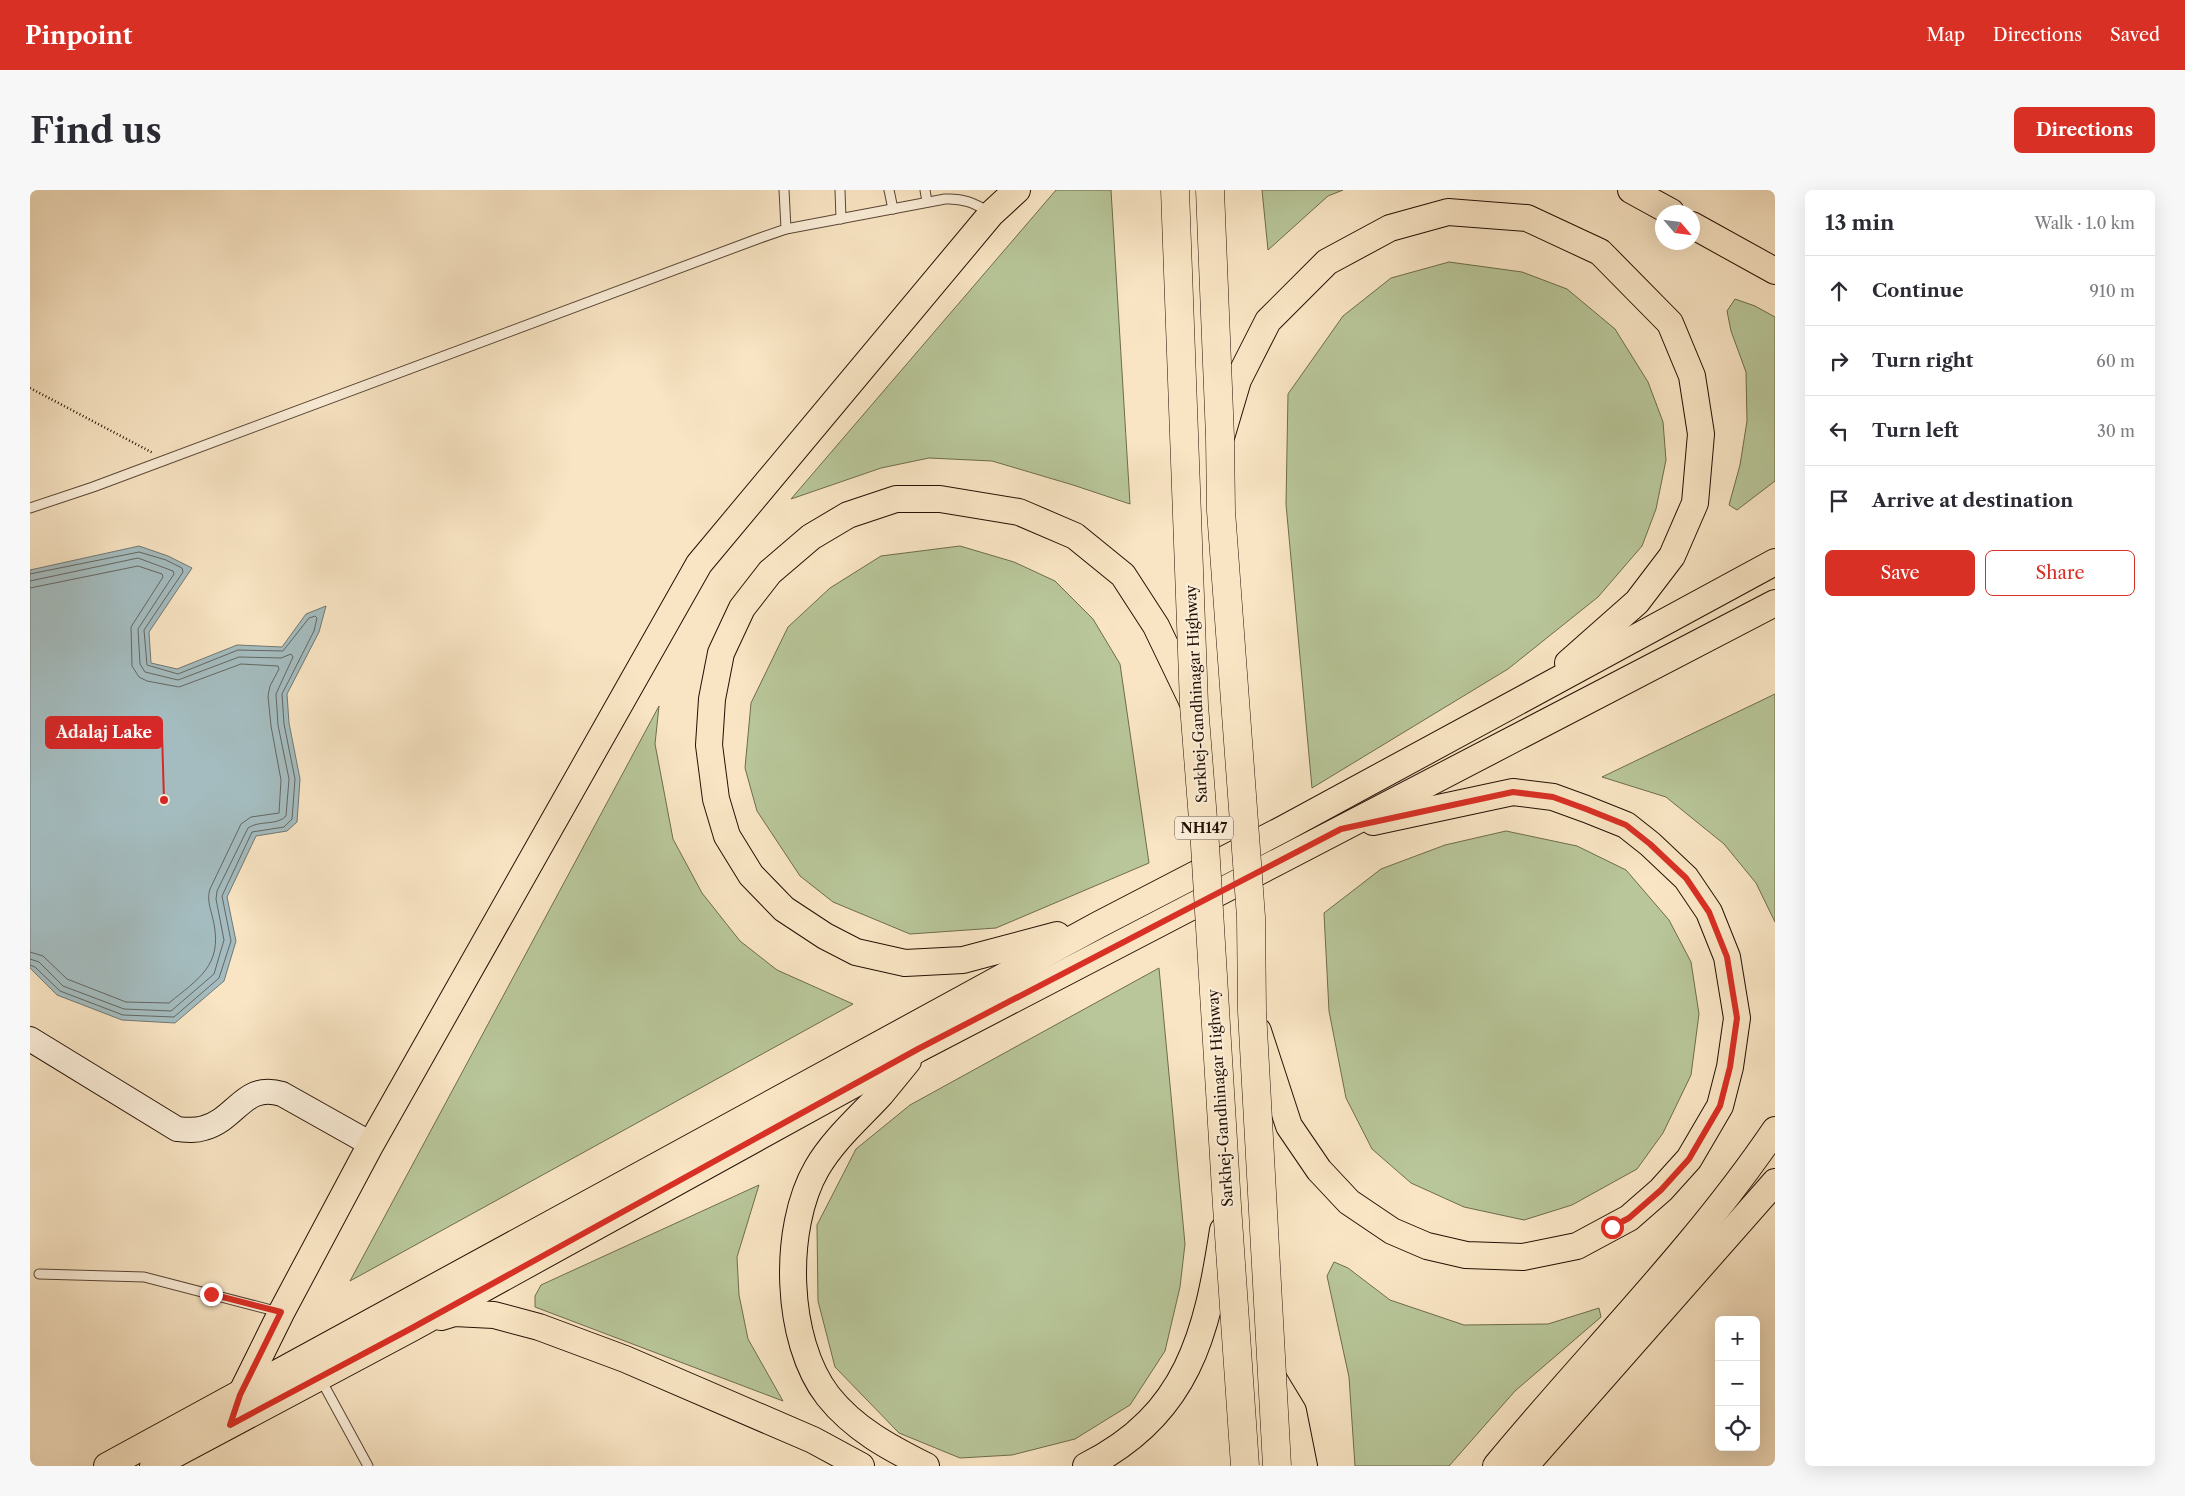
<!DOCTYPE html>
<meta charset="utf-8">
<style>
:root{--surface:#fff;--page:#f7f7f7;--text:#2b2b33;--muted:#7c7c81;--line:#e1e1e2;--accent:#d93025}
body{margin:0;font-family:"Libre Caslon Text",serif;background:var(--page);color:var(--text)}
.controls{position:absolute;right:15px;bottom:15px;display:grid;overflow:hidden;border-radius:8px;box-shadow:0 5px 20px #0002}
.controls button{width:45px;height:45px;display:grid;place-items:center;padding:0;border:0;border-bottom:1px solid var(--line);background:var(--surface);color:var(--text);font:25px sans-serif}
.compass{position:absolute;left:1625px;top:15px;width:45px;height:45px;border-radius:50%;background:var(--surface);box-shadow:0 5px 20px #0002;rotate:118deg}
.stop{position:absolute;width:15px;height:15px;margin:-11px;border:4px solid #d93025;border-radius:50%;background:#fff}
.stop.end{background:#d93025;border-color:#fff;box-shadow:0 1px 5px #0008}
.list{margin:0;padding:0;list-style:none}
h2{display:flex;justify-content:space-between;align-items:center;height:65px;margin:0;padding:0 20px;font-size:21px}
h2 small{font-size:16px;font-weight:400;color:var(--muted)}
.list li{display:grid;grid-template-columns:32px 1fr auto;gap:15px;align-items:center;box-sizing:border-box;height:70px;padding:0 20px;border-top:1px solid var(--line)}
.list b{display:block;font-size:19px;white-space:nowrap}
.list em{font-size:16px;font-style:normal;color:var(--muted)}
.actions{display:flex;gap:10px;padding:15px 20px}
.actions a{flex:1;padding:11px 0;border:1px solid var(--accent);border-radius:8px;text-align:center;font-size:18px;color:var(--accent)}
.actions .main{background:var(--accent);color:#fff}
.icon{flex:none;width:28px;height:28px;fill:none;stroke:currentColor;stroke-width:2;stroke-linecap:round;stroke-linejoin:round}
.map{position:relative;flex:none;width:1745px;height:1276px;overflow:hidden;border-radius:8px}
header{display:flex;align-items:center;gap:30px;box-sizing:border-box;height:70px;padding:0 25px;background:var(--accent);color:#fff}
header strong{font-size:24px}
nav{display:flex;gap:28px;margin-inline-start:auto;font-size:18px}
.intro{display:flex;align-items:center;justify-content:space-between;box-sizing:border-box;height:120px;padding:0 30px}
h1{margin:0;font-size:35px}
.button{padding:12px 22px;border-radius:8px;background:var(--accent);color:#fff;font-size:18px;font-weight:700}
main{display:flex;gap:30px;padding:0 30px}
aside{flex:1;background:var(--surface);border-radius:8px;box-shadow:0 5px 20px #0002}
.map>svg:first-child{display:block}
</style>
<header>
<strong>Pinpoint</strong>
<nav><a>Map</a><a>Directions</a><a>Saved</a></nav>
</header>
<div class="intro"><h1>Find us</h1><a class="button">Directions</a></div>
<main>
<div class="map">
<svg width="1745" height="1276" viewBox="0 0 1745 1276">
<rect width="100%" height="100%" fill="#f9e5c4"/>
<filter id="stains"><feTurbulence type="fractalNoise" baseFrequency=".004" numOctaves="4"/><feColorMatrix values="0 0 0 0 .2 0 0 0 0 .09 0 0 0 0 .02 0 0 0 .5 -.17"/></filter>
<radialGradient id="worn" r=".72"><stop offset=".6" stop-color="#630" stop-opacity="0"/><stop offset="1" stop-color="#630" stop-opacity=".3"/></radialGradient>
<g fill="#b8c699" stroke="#6e6c4e">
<path d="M1026,0H1081L1100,314L1043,295L962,271L899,268L851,278L761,309Z"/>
<path d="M1232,0H1313L1298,6L1238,60Z"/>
<path d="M1419,72L1492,82L1537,99L1585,139L1618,192L1633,232L1636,270L1626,319L1612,356L1568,407L1478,479L1282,598L1256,314L1258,204L1313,126L1361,88Z"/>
<path d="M1705,109L1725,116L1745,127V291L1707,320L1699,315L1710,275L1717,231L1716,182L1701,141L1697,121Z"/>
<path d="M930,356L984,372L1025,391L1063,429L1090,474L1119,673L966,738L880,744L803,712L770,686L727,621L715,578L721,513L758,437L800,398L851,366Z"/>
<path d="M1745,504V732L1726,693L1694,654L1636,607L1572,587Z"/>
<path d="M629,516L625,554L643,649L672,703L710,751L747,780L823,814L320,1091Z"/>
<path d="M1476,641L1547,656L1596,680L1639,730L1661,772L1669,824L1661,885L1633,943L1607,979L1542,1015L1494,1030L1434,1017L1381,993L1342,959L1316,908L1299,821L1294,723L1351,679L1415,655Z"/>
<path d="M1129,778L1155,1054L1150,1097L1135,1161L1100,1215L1045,1249L982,1265L930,1268L869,1243L805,1177L788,1111L787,1035L826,959L880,915Z"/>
<path d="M729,995L707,1067L709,1105L718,1149L753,1211L505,1117V1106L511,1095Z"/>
<path d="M1304,1072L1318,1078L1360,1110L1434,1135L1518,1134L1569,1118L1571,1127L1485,1201L1419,1276H1325L1319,1187L1297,1086Z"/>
</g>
<path fill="#a4bcbf" stroke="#717874" d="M109,356L138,366L162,378L119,442L121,473L147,479L207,455L252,457L276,424L296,416L289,442L257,504L259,533L270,589L267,632L257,641L226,646L197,707L206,751L194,791L145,833L92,830L27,805L0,778V380Z"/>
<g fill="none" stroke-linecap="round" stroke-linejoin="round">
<g stroke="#646662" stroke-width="1">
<path d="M0,384L109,362L136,370L152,378L153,382L114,440L117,475L148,484L208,460L253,461L279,428L285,426L287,428L284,441L252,504L254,534L265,589L262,629L254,637L222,642L192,706L201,751L189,788L144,827L93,825L30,801L5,777L0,775"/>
<path d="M0,391L108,368L143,381L144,384L108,439L110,474L115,482L148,490L209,467L251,468L261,464L263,467L246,504L248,535L259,589L256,626C247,636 229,630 218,638L187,701L186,709L194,750L184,784L141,821L94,819L33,796L9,772L0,769"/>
<path d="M0,398L108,376L132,384L133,387L101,437L102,476L109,487L117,491L149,497L211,474L248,476L249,479L240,496L238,506L241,536L251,590L249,623L221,627L211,634L180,699C176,711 182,722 184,734C192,776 168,789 139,813L96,812L37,789L13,766L0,762"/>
</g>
<g stroke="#5a4634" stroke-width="11">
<g id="lane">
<path d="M754,0L756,39"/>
<path d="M810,0L811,29"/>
<path d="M859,0L863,19"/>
<path d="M895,0L897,12"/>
<path d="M0,318L63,297L730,48L756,39L915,9C933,8 944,13 959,22"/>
<path d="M9,1084L114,1087L249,1122"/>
<path d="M290,1188L338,1276"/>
</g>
</g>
<g stroke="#251104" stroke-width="26">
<path id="secondary" d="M0,849L147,939C157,940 165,941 174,938C207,929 214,892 252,904L341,954"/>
</g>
<g stroke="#251104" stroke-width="28">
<g id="primary">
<path d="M1601,0L1641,22"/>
<path d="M1662,35L1745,81"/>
<path d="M1192,244L1208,190L1238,131L1297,72L1360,38L1418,22L1497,28L1570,62L1640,133L1662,186L1671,244L1665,313L1642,366L1607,412L1538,473"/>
<path d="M1027,745L933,770L875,773L826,762L795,746L754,719L721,685L697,646L686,609L679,555L682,509L691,463L712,418L740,382L781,347L818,325L866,309H910L989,322L1045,346L1093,385L1126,436L1164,515"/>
<path d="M1228,841L1259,936L1289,980L1319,1012L1362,1041L1397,1056L1436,1065L1493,1067L1547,1056L1599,1028L1631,1000L1659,969L1690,916L1700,877L1707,828L1697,767L1679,722L1656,688L1620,654L1596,635L1556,619L1523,607L1483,602L1343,632"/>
<path d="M878,871C869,882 860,893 851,904C829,928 804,949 787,978C752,1038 755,1151 798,1206C824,1239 860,1258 896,1276"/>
<path d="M411,1127L424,1123L464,1125L509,1137L595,1169L783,1250L831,1276"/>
<path d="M1243,1188L1263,1221L1274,1276"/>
<path d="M209,1208L251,1123L341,954L669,374L961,24L987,0"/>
<path d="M77,1276L1068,735L1255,638L1745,372"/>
<path d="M123,1276L382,1138L888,859L1745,413"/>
<path d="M1056,1276C1158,1225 1177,1144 1193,1040"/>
<path d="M1466,1276C1559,1163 1663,1061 1745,940"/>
<path d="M1495,1276L1745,992"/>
</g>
</g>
<path stroke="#251104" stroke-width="2.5" stroke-dasharray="1 2.5" stroke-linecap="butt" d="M0,198L123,263"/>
<use href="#lane" stroke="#fbeed9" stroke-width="9"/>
<use href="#secondary" stroke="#fbeed9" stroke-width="24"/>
<use href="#primary" stroke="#f9e5c4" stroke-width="26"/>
<g stroke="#251104" stroke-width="29" stroke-linecap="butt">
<g id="highway-bridge">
<path d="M1145,0L1164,515L1175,655L1197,1016L1215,1276"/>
<path d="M1180,0L1190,247L1191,321L1221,727L1222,821L1247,1276"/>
</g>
</g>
<use href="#highway-bridge" stroke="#f9e5c4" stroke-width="28"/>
</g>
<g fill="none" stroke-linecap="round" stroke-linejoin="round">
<path stroke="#d93025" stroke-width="6" d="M181,1104L251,1122L210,1205L200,1235L382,1138L888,859L1311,639L1483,602L1523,607L1556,619L1596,635L1620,654L1656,688L1679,722L1697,767L1707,828L1700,877L1690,916L1659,969L1631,1000L1599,1028L1582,1037"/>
</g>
<g text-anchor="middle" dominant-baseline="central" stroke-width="4" stroke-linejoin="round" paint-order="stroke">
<rect fill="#fbeed9" stroke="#655344" stroke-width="1" x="1145" y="626.5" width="58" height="23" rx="4"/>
<g font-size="14" font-weight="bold" fill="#251104">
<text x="1174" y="638">NH147</text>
</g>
<g font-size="15" fill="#251104" stroke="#fbeed9">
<text transform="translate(1166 504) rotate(-93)">Sarkhej-Gandhinagar Highway</text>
<text transform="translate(1190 908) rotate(-94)">Sarkhej-Gandhinagar Highway</text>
</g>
</g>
<path fill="none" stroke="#d62828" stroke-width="2" d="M134 610L132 543"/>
<circle fill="#d62828" stroke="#fbeed9" stroke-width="2" cx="134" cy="610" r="5"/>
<rect fill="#d62828" stroke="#d62828" stroke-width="2" x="16" y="527" width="116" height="31" rx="5"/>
<g font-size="16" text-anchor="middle" font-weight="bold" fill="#fff">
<text x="74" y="548">Adalaj Lake</text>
</g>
<rect width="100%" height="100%" filter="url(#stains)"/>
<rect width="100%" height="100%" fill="url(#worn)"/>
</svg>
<div class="controls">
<button>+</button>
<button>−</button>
<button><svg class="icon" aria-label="locate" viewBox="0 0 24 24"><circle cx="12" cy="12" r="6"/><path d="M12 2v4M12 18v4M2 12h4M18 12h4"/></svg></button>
</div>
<svg class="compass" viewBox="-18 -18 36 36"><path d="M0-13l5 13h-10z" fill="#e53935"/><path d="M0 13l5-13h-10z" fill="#7c7c81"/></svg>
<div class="stop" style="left:1582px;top:1037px"></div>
<div class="stop end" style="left:181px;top:1104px"></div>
</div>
<aside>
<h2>13 min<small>Walk · 1.0 km</small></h2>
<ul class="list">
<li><svg class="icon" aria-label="ahead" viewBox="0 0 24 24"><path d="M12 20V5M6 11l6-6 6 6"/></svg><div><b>Continue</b></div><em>910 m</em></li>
<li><svg class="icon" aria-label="right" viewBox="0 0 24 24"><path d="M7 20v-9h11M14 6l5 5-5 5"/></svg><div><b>Turn right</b></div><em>60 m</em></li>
<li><svg class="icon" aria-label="left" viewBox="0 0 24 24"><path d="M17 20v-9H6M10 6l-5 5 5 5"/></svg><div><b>Turn left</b></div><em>30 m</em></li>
<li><svg class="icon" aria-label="arrive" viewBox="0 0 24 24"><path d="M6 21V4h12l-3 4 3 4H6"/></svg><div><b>Arrive at destination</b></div></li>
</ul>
<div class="actions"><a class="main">Save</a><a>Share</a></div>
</aside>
</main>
